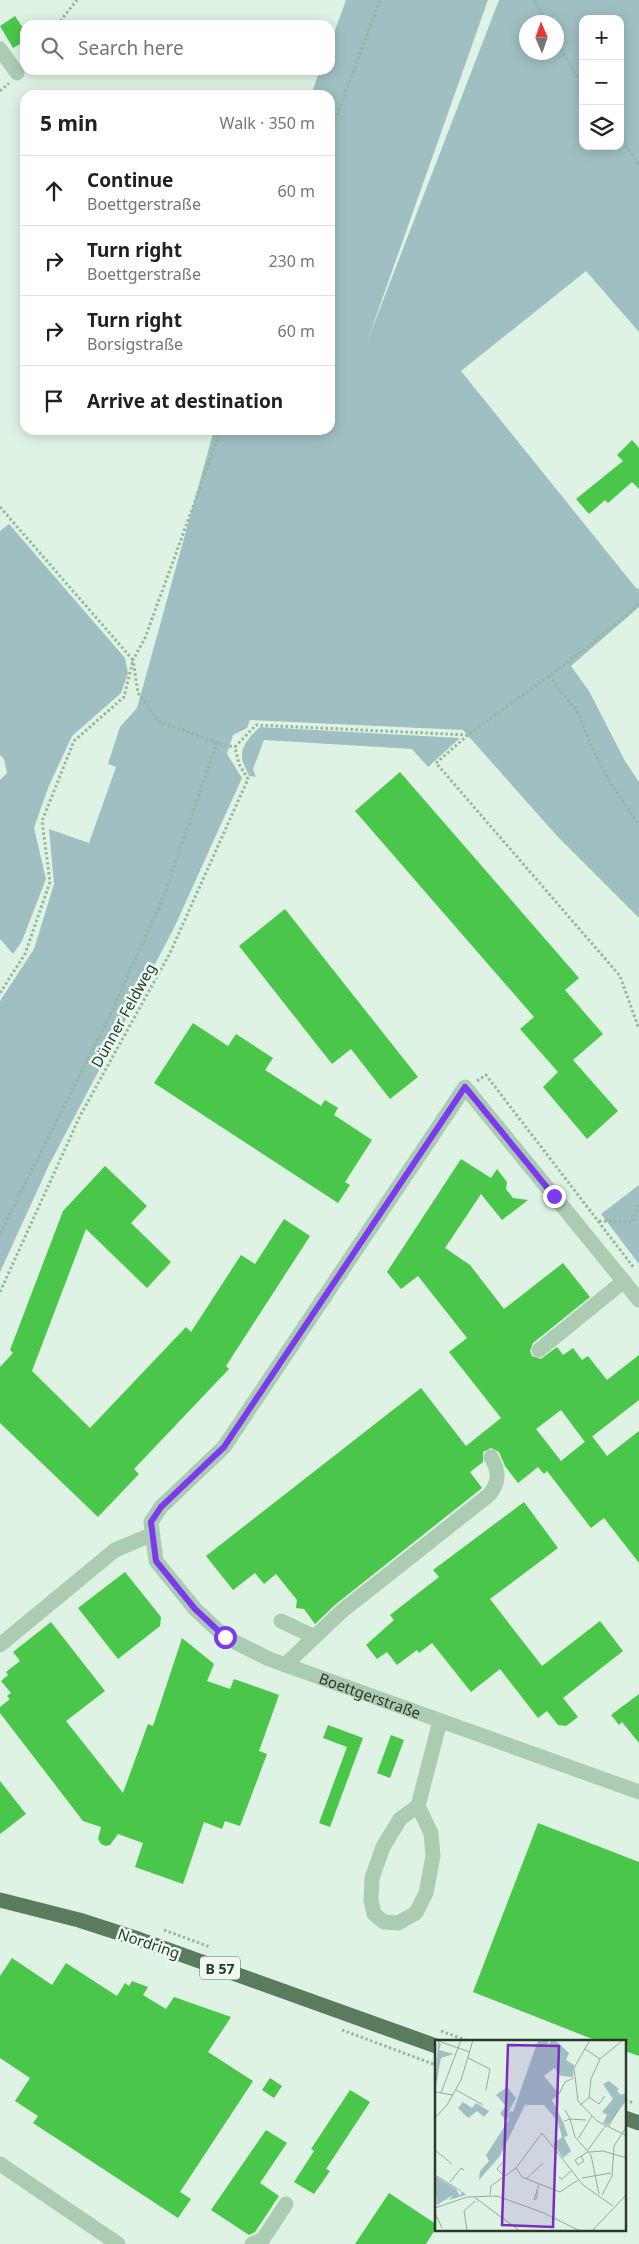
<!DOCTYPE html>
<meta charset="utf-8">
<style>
:root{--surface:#fff;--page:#f2f2f2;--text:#202124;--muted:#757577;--line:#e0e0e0}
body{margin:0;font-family:"Noto Sans",sans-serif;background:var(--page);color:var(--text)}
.controls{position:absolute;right:15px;top:15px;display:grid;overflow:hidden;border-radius:10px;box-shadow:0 2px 12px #0003}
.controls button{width:45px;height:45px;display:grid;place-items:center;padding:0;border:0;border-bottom:1px solid var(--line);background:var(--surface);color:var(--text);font:25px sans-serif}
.compass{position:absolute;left:519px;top:15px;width:45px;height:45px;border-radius:50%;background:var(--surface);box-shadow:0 2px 12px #0003;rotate:358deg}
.stop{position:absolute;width:15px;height:15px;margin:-11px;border:4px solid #7c3aed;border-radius:50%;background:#fff}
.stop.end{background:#7c3aed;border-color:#fff;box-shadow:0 1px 5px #0008}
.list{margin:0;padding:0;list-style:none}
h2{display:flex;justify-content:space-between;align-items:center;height:65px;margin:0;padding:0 20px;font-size:21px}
h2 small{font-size:16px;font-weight:400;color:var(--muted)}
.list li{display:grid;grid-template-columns:32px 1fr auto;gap:15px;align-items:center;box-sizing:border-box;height:70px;padding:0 20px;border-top:1px solid var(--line)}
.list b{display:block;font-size:19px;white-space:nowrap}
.list p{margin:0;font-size:16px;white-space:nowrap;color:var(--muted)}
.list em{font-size:16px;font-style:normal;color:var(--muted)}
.icon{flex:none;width:28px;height:28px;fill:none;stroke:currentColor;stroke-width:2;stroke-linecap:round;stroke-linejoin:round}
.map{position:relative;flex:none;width:639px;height:2244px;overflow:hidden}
.search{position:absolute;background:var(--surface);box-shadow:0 2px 12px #0003;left:20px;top:20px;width:315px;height:55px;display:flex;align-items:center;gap:12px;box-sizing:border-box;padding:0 18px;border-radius:15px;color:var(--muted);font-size:19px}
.panel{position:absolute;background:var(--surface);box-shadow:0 2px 12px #0003;left:20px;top:90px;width:315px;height:345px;border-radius:15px}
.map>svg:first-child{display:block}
</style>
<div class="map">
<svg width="639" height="2244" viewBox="0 0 639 2244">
<rect width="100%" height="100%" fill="#dff3e5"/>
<g fill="#9fbfc3" fill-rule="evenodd">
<path d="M346,0H488L367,342L499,0H639V332L586,271L461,371L636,588L639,589V607L571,666L589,691L625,761L639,782V918L557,836L463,730L250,720L247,728L233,735L227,754L242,778L174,928L49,1165L0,1272V1001L34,949L54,884L49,829L89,843L116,767L108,764L120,727L137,708L214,430H330V95H311L320,70H330V44ZM583,19H620V146H583ZM556,22V52H526V22Z"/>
<path d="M9,524L125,658L128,673L121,693L72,736L48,788L34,828L46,879L22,941L13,954L0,939V780L7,773L4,759L0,755V531Z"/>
<path d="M260,727L460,738L428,767L412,749L264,740L253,769L256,777L249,776C247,770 242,763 242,757C241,745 252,734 260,727Z"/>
<path d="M639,1185V1264L601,1214Z"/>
</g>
<g fill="#4ac64a">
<path d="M15,16L25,31V41L13,48L0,26Z"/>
<path d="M632,440L639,448V489L632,482L608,503L605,500L589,514L576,499L623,461L617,455Z"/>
<path d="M400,772L579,978L565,990L603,1034L573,1060L618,1111L587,1139L543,1087L558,1072L520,1029L534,1017L355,811Z"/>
<path d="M285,909L418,1077L390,1099L351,1049L332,1064L239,946Z"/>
<path d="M193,1023L228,1046L236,1034L273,1058L265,1070L321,1106L325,1100L338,1108L334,1115L372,1140L345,1182L350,1185L338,1203L154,1083Z"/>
<path d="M461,1159L491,1178L497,1169L507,1182L506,1189L513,1198L528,1200L502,1220L481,1194L445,1248L470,1265L504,1309L563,1263L590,1297L533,1343L530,1351L532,1356L541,1359L557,1347L563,1355L573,1348L582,1360L588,1356L607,1380L639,1355V1400L585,1442L561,1410L536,1429L561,1461L592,1436L607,1456L639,1431V1563L604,1518L591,1528L547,1471L544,1474L538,1467L518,1483L505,1466L499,1452L491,1448L483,1452V1462L470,1472L482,1488L336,1604L315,1624L304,1609L296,1608L297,1600L276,1574L264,1584L255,1573L233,1590L206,1556L421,1388L466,1446L501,1418L449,1352L467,1338L418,1276L401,1289L387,1272Z"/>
<path d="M105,1166L147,1206L131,1223L171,1262L147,1288L86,1229L32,1371L90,1428L186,1327L191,1332L241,1255L255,1264L284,1219L310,1236L226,1366L229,1369L134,1469L139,1474L98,1517L0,1423V1367L13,1353L10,1350L63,1211Z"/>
<path d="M524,1502L558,1548L490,1599L542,1666L600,1621L623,1651L563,1698L578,1717L566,1726L558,1725L547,1711L538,1718L500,1669L471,1692L432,1643L419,1653L417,1650L397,1665L387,1652L377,1659L366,1645L394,1620L390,1615L439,1577L433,1570Z"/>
<path d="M125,1572L161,1617L160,1626L118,1659L78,1608Z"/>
<path d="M51,1622L105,1691L66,1721L123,1793L148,1724L153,1726L182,1638L214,1664L207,1681L230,1689L234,1679L279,1695L259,1751L267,1754L240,1826L225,1821L222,1829L204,1822L183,1884L135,1867L143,1843L118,1834L110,1845L106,1846L101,1844L98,1839L101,1827L83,1821L0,1713V1707L10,1699L7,1696L11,1693L1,1681L8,1675L6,1672L20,1661L13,1652Z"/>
<path d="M639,1694V1743L622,1722L619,1725L611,1715Z"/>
<path d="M328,1725L363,1738L330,1827L319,1823L347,1747L323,1738Z"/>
<path d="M391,1735L404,1740L390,1778L377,1773Z"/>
<path d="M0,1781L26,1814L0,1834Z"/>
<path d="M538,1823L639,1862V2056L625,2051V2042H600L473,1992Z"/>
<path d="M12,1958L52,1985L66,1963L117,1996L125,1983L129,1986L132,1981L148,1987L143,1995L166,2009L174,1997L231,2017L208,2052L253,2081L180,2192L191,2199L178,2218L33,2123L38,2116L15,2101L30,2078L0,2058V1976Z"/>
<path d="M270,2078L282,2086L274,2098L262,2090Z"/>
<path d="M350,2090L370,2102L326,2169L330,2171L314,2194L294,2182L314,2151L311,2149Z"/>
<path d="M266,2130L287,2143L260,2183L279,2196L255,2232L249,2235L211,2210Z"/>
<path d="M389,2193L436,2224V2228L426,2244H355Z"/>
</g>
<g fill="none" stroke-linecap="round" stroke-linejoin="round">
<g stroke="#95b89b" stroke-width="3" stroke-dasharray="2.5 2.5" stroke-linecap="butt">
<path d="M534,0L547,22"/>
<path d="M57,25L77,0"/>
<path d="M556,41L583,86"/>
<path d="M0,91L9,83"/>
<path d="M330,134L380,0"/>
<path d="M620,137L639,165"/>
<path d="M221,430L145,638L133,660L138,693L158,721L224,745L235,747"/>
<path d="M0,507L133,660L124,697L74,741L42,821L50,882L25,954L0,993"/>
<path d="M549,676L577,711L593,750L613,787L639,825"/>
<path d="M468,735L436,763L620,976L639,1029"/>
<path d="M235,747L256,725L468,735L568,662L626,616L639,602"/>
<path d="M477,1081L486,1075L634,1268"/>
<path d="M599,1221L633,1222L639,1203"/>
<path d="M0,1233L109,1017L164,896L217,743"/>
<path d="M0,1292L80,1116L170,953L248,779L239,764L235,747"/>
<path d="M164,1930L210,1947"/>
<path d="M342,2030L436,2065"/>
<path d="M441,2031L471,2042"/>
<path d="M625,2100L634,2103"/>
</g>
<g stroke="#abccb2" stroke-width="15">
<path d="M0,49L17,73"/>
<path id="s1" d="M639,1300L465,1087L224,1447L161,1507L151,1522L156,1561L195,1609L225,1637L269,1659L639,1792"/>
<path d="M539,1350L624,1281"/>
<path d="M281,1621L313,1636"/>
<path d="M0,1645L115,1550L151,1535"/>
<path d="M285,1665L342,1611L489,1495C500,1482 499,1471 491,1457"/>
<path d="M418,1806L431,1833L433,1856L426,1893L416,1913L398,1923L384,1922L374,1914L371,1900L372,1878L383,1847L400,1819L418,1806L440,1721"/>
<path d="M0,2164L118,2244"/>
<path d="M252,2244L263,2239L286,2204"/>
</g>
<g stroke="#5b7b5e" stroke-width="15">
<path d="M0,1900L79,1920L138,1939L436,2046"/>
<path d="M625,2118L639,2123"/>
</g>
</g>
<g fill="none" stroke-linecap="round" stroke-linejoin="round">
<path stroke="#7c3aed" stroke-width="6" d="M225,1637L195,1609L156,1561L151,1522L161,1507L224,1447L465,1087L554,1196"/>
</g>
<g text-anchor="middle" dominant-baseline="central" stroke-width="5" stroke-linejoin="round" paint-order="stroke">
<rect fill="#ecfaf0" stroke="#647366" stroke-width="1" x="200" y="1956.5" width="40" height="23" rx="4"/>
<g font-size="14" font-weight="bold" fill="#2a392b">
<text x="220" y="1968">B 57</text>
</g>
<g font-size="15" fill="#2a392b" stroke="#ecfaf0">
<text transform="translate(123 1015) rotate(-61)">Dünner Feldweg</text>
<text stroke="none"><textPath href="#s1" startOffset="1112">Boettgerstraße</textPath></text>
<text transform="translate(149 1943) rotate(19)">Nordring</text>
</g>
</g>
<g transform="translate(435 2040)">
<rect width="191" height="191" fill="#dff3e5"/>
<path d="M103,0H114L112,8L116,0H120L134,13L131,20L139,25L138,37L126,36L119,28L109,36L124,54L117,60L129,84L133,96L129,97L136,111L128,118L118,104L127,97L123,82L109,65H92L91,68V63L65,116L44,140L45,131L54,121L51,115L73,81L75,76L71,81L65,73L71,66L61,55L72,47L81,58L74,71V75L75,71L78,72ZM3,2L6,4L4,10L19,14L6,18L0,51ZM174,41L184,49L182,51L186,55L191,53V61L173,85L168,83L172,75L167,72L178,59L168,44ZM28,62L37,68L41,63L54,71L49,77L42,71L33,78L23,68ZM0,136L21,149L25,156L27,151L31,155L14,160L18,155L2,165Z" fill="#9fbfc3"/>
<path fill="none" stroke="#97a99b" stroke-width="1" d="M0,0L35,12M155,0L139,28L143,61L162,81L192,96M150,9L165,19M33,18L55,29L51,50M21,50L48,65M0,52L18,55M6,53L26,0M124,54L130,42L139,38M154,57L164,64L170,56M145,65L154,58L156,39L165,19L188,0M0,78L12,65L26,40L38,0M151,80L135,79L140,97L156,115L164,154M129,81L135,79L130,70M173,87L183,70M143,99L157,76M0,110L17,124M153,110L171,85M155,112L168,111L192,118M146,116L149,121L143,125L140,120L154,111M67,123L62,129L69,136M81,128L87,137L125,152L143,140M0,135L26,151M124,137L127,139L136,131M147,138L176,133M91,139L108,123M15,142L26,128L29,130M102,151V158L99,160L104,144M55,155L56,146L81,128L107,93L148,145L178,166M167,155L177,136L179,106L192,86M39,157L85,191M0,168L32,157L62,156L109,173L145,191M0,173L7,188M32,190L29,171L40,161M157,191L192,154"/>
<path fill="#7b2cbf" fill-opacity="0.15" stroke="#7b2cbf" stroke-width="2.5" d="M73,5L124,6L118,187L67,185Z"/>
<rect width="191" height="191" fill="none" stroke="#2a392b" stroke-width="2.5"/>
</g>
</svg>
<div class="controls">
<button>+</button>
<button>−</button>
<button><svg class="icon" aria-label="layers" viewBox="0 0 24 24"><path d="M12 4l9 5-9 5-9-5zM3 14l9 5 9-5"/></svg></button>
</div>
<svg class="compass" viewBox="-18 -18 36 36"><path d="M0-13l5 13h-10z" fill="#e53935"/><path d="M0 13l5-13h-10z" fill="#757577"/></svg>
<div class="stop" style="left:225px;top:1637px"></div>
<div class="stop end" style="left:554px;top:1196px"></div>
<div class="search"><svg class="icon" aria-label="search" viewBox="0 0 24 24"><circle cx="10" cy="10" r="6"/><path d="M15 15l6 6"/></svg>Search here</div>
<section class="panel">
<h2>5 min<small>Walk · 350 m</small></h2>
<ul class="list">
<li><svg class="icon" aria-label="ahead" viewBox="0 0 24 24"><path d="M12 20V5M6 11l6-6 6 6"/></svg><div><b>Continue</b><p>Boettgerstraße</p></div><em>60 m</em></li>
<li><svg class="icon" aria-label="right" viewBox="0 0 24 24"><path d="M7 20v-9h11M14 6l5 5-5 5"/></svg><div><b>Turn right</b><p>Boettgerstraße</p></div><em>230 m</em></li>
<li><svg class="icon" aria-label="right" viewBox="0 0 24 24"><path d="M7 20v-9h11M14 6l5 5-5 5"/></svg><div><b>Turn right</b><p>Borsigstraße</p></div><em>60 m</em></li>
<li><svg class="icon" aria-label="arrive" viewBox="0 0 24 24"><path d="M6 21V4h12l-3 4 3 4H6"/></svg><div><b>Arrive at destination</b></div></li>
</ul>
</section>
</div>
